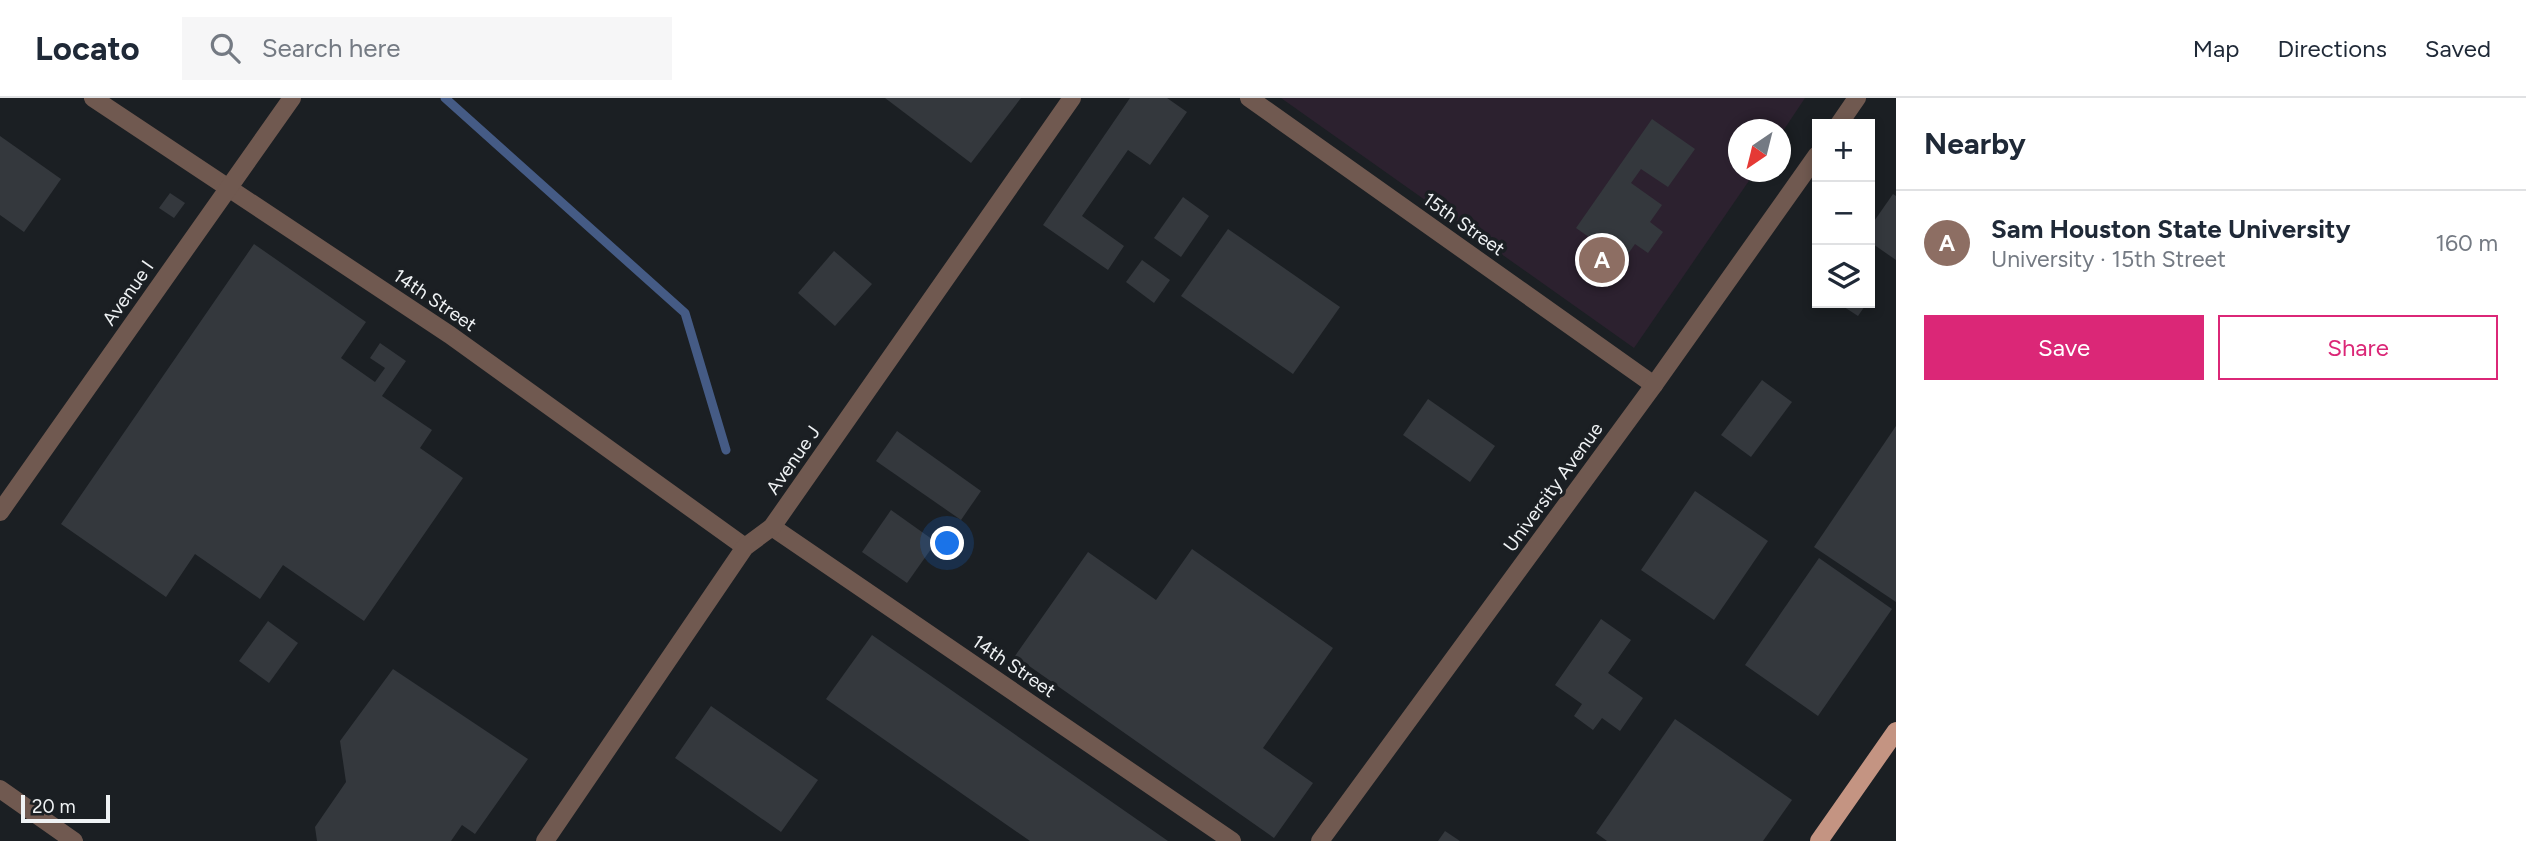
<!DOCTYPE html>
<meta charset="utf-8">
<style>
:root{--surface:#fff;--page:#f6f6f7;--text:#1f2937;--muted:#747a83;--line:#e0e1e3;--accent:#db2777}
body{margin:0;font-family:Figtree,sans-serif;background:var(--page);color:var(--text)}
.controls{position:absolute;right:21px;top:21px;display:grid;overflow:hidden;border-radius:0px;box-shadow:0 4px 10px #0003}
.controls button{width:63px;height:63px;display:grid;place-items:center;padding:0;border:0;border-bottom:2px solid var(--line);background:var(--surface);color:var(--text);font:35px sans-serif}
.compass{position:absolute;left:1728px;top:21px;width:63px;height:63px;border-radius:50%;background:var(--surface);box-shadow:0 4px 10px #0003;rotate:215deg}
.scale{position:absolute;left:21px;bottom:18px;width:89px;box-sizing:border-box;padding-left:7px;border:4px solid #eff2f4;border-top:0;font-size:19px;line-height:24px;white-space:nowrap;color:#eff2f4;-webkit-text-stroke:5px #1b1f23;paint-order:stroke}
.you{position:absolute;left:948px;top:446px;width:24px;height:24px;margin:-18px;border:5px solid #fff;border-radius:50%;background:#1a73e8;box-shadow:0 0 0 10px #1a73e833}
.badge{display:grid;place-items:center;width:46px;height:46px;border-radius:50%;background:var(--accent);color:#fff;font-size:23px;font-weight:700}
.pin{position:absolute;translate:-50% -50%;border:4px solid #fff;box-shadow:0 2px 7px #0006}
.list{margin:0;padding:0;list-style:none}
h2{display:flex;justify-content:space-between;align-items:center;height:91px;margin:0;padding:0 28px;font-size:30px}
h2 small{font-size:23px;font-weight:400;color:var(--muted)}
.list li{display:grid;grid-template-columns:46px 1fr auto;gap:21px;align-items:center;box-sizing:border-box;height:105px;padding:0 28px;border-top:2px solid var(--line)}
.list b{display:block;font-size:26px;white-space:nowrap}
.list p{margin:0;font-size:23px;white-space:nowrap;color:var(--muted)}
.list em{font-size:23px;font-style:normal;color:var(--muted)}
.actions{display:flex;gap:14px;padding:21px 28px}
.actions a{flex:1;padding:16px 0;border:2px solid var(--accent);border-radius:0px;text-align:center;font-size:24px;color:var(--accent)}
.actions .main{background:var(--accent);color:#fff}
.icon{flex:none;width:38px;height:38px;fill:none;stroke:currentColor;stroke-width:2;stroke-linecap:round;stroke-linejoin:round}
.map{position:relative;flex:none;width:1896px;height:743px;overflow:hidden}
header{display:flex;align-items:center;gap:42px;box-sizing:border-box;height:98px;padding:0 35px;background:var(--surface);border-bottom:2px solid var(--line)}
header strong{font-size:33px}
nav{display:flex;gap:38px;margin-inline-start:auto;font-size:24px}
.search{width:490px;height:63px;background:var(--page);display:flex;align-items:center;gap:18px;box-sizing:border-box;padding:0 24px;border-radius:0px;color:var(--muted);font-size:26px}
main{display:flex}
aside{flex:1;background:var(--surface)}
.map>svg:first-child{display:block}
</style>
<header>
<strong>Locato</strong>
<div class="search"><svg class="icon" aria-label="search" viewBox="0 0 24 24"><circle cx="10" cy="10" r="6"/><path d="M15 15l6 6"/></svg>Search here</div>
<nav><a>Map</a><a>Directions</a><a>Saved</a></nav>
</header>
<main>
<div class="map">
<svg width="1896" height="743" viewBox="0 0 1896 743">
<rect width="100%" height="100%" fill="#1b1f23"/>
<path fill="#2c212f" d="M1281,0H1805L1781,36L1780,32H1738V74H1755L1634,250Z"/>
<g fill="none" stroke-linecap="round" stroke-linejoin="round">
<path stroke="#455b85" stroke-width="9" d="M445,0L685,215L726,352"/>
</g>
<g fill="#34383d">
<path d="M885,0H1021L971,65Z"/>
<path d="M1130,0H1167L1187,14L1150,67L1128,52L1082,118L1124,148L1108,172L1043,127Z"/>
<path d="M1652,21L1695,51L1668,89L1641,71L1631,85L1662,107L1650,124L1663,134L1648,155L1635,146L1623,163L1576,130Z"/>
<path d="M0,38L61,81L24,134L0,117Z"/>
<path d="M170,95L185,105L174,120L159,110Z"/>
<path d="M1893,96L1896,98V162L1870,144V129Z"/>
<path d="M1183,99L1209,118L1181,159L1154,140Z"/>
<path d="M1228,131L1340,209L1293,276L1181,198Z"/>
<path d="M254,146L366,224L341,260L375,284L385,270L370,260L380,245L406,263L382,298L432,332L420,350L463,380L364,523L283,467L260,501L195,456L166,499L61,426Z"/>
<path d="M834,153L872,186L835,228L798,195Z"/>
<path d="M1142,162L1170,182L1154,205L1126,184Z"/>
<path d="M1838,205H1867L1858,218Z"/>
<path d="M1762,282L1792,304L1751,359L1721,337Z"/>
<path d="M1428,301L1495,348L1470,384L1403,337Z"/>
<path d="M1896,328V504L1814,449Z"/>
<path d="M897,333L981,393L961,422L876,363Z"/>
<path d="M1695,393L1768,443L1714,522L1641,472Z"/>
<path d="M891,412L936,444L907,485L862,454Z"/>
<path d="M1192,451L1333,550L1263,650L1313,685L1274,740L1015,558L1088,454L1156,502Z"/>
<path d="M1819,460L1892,511L1818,618L1745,567Z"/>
<path d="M1601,521L1631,542L1608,575L1643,600L1620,633L1602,620L1593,632L1574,618L1582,606L1555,587Z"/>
<path d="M268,523L298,545L269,585L239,563Z"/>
<path d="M872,537L1168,743H1030L826,601Z"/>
<path d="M393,571L528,661L475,736L462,727L451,743H317L315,729L346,684L340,643Z"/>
<path d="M711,608L818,682L781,734L675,660Z"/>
<path d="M1675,621L1792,702L1763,743H1607L1596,735Z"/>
<path d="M1445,733L1460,743H1438Z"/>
</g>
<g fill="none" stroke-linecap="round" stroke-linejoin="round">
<g stroke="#705950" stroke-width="18">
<path d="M93,0L450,237L745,449"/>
<path d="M1249,0L1654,287"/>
<path d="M1839,26L1857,0"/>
<path d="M0,414L292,0"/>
<path d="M772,429L1232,743"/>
<path d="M0,691L74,743"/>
<path d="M545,743L745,449L772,429L1072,0"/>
<path d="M1320,743L1654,287L1817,57"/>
</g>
<path stroke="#c49482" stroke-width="18" d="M1819,743L1896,633"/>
</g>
<g text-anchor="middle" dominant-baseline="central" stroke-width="7" stroke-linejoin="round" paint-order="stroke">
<g font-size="19" fill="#eff2f4" stroke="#1b1f23">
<text transform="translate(1464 126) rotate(35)">15th Street</text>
<text transform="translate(128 195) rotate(-55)">Avenue I</text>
<text transform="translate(435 202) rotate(34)">14th Street</text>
<text transform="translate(793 362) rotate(-55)">Avenue J</text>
<text transform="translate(1553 389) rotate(-54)">University Avenue</text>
<text transform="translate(1014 568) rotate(34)">14th Street</text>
</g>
</g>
</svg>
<div class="controls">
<button>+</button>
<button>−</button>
<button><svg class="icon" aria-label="layers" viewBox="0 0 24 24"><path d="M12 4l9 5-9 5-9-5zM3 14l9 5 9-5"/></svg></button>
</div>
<svg class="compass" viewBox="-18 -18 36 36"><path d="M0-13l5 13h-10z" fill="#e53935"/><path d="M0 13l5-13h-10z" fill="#747a83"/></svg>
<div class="scale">20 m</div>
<div class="you"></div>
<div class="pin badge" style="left:1602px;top:162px;background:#8d6e63">A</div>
</div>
<aside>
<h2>Nearby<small></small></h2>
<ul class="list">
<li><span class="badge" style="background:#8d6e63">A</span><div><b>Sam Houston State University</b><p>University · 15th Street</p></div><em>160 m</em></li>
</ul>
<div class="actions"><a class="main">Save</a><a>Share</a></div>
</aside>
</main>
